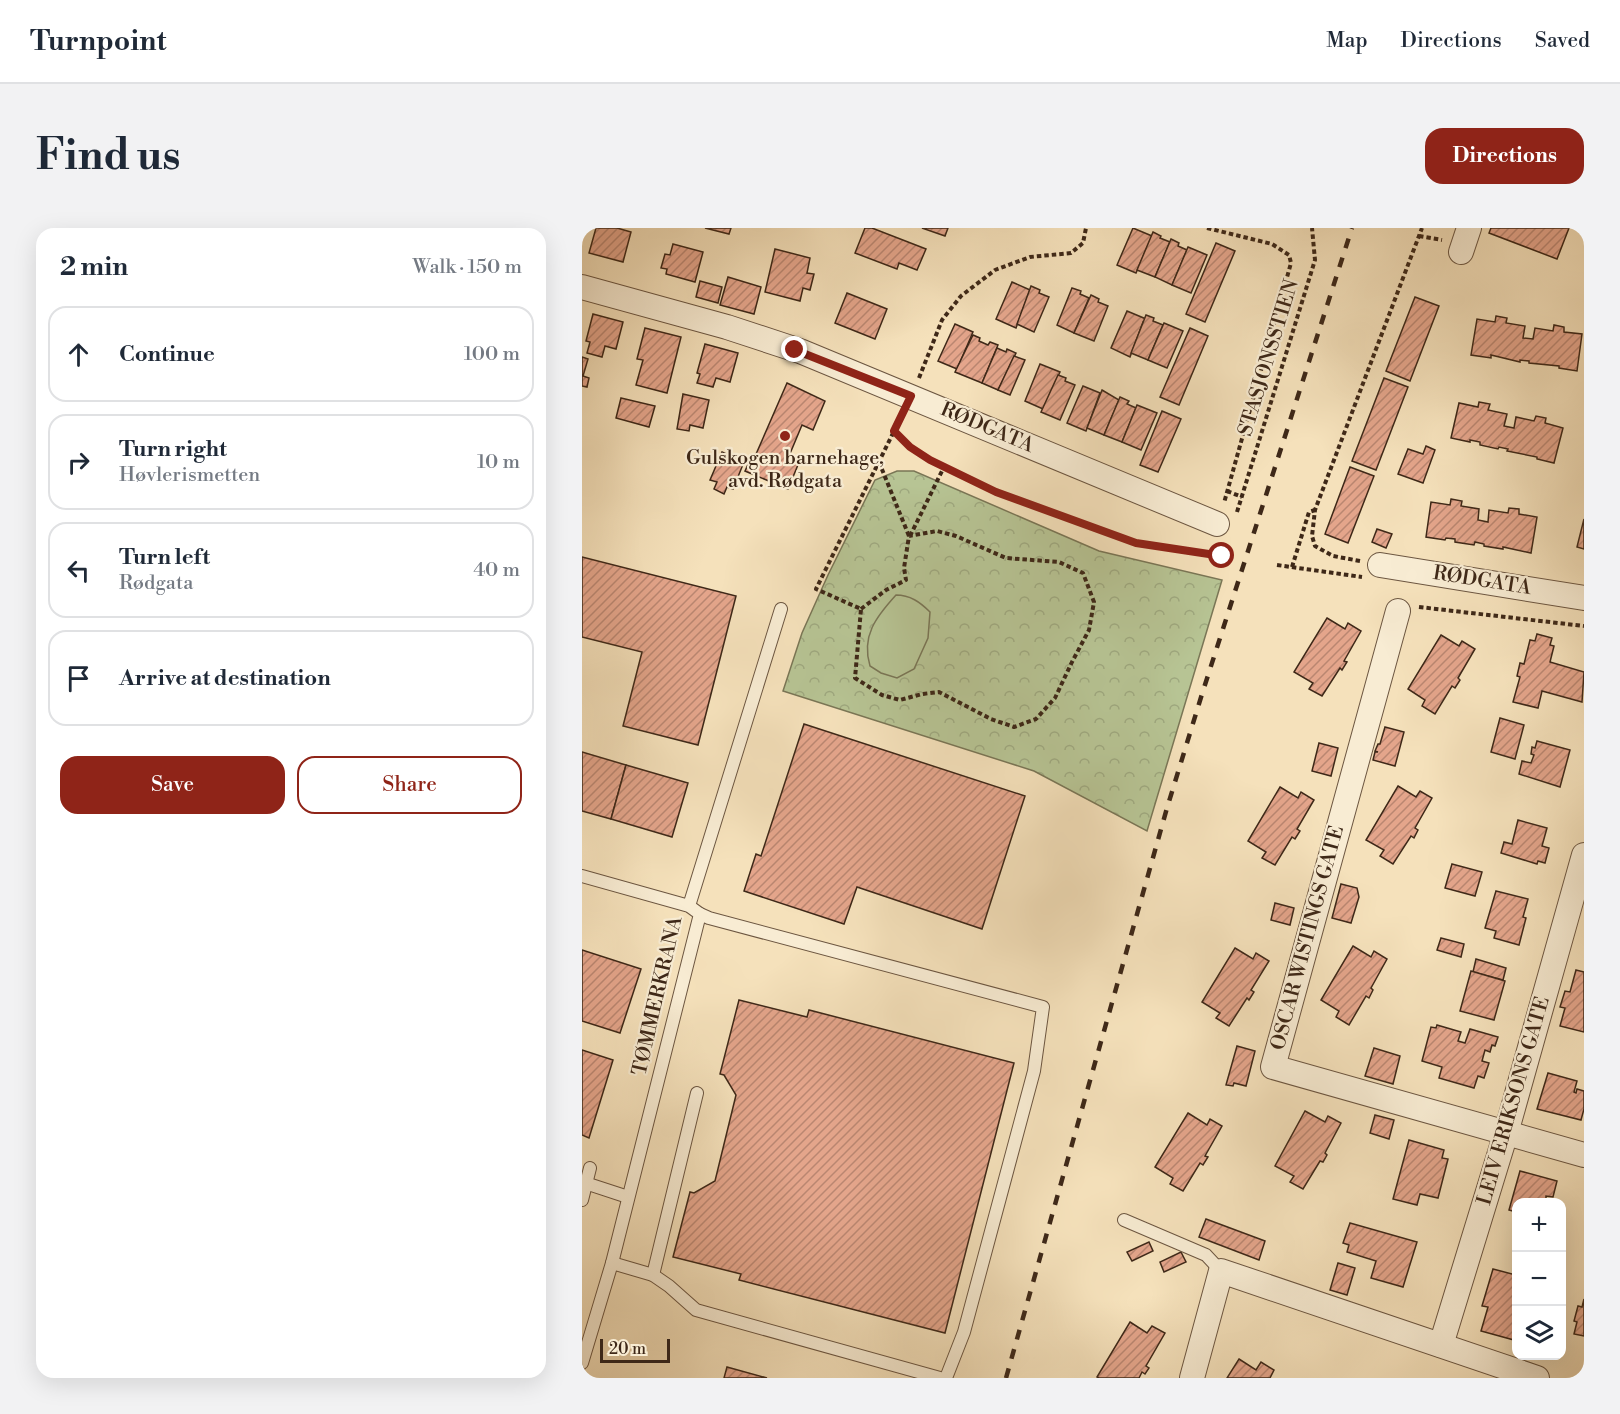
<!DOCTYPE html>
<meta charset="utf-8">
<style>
:root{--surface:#fff;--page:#f2f2f3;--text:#1f2937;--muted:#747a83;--line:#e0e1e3;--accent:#8f2418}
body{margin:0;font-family:"Libre Bodoni",serif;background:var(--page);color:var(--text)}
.controls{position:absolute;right:18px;bottom:18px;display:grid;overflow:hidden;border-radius:12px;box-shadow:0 6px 24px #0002}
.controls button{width:54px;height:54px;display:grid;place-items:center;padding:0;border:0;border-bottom:2px solid var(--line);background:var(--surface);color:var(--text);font:30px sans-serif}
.scale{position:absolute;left:18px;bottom:15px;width:70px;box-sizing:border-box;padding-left:6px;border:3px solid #3e2818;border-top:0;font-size:16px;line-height:21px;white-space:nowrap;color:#3e2818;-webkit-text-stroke:4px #f8ecd3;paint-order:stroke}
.stop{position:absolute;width:18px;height:18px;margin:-14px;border:4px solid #8f2418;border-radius:50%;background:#fff}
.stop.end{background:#8f2418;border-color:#fff;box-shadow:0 2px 6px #0008}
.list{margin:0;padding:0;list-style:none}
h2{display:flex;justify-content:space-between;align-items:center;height:78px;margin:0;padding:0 24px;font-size:26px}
h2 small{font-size:20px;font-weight:400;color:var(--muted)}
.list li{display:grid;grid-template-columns:39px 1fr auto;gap:18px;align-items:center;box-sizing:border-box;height:96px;margin:0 12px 12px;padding:0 12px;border:2px solid var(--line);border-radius:18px}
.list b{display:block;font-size:22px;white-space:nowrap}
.list p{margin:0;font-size:20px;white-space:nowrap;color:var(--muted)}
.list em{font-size:20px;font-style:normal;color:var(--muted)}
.actions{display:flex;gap:12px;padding:18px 24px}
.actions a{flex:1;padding:14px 0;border:2px solid var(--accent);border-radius:18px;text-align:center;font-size:21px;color:var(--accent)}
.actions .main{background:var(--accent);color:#fff}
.icon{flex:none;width:33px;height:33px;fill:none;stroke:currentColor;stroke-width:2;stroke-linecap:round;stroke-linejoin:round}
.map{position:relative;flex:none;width:1002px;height:1150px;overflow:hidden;border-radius:18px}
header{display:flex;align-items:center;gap:36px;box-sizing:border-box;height:84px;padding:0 30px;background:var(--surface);border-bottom:2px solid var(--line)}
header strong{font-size:28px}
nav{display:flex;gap:33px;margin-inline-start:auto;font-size:21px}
.intro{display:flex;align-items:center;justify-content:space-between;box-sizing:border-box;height:144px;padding:0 36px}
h1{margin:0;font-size:42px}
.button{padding:15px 27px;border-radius:18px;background:var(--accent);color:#fff;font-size:21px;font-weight:700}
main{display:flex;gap:36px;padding:0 36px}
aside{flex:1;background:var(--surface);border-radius:18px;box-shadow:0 6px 24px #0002}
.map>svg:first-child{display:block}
</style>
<header>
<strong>Turnpoint</strong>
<nav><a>Map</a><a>Directions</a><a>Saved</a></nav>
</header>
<div class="intro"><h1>Find us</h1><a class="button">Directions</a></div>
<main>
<aside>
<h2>2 min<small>Walk · 150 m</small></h2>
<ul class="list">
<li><svg class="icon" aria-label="ahead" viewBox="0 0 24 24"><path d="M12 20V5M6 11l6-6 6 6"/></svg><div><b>Continue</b></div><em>100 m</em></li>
<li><svg class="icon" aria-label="right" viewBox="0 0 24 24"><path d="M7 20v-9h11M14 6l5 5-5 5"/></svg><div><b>Turn right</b><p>Høvlerismetten</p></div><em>10 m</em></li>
<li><svg class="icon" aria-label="left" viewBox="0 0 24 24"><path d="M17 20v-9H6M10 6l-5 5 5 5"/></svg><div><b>Turn left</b><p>Rødgata</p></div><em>40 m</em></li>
<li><svg class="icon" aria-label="arrive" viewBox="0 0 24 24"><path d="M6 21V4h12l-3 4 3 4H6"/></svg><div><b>Arrive at destination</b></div></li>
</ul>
<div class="actions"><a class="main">Save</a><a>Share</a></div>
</aside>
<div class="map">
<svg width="1002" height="1150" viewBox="0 0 1002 1150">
<defs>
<pattern id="forest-crowns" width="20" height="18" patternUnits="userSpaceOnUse" patternTransform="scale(1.5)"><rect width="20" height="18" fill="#b7c494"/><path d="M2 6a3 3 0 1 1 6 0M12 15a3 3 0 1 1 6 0" fill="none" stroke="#9ea87f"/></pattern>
<pattern id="building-hatch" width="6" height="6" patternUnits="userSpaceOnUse" patternTransform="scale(1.5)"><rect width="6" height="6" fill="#e4a58b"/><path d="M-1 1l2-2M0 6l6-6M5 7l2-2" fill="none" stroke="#ba8671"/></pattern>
</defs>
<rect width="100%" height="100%" fill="#f5e1bb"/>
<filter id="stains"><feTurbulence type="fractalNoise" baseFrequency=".00333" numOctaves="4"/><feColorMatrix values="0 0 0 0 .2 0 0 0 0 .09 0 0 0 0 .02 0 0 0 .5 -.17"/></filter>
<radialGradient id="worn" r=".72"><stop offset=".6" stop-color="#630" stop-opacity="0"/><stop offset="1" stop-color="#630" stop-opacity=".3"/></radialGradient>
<path fill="url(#forest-crowns)" stroke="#7a7656" stroke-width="1.5" d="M315,243H332L517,323L640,352L565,603L452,543L201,463L220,405L246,347L293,252Z"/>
<path fill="#b7c494" stroke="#7a7656" stroke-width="1.5" d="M314,367C328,367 338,374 348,384L346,410L332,441L315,450L299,445L288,438C279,408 294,389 314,367Z"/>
<g fill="url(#building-hatch)" stroke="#3e2818" stroke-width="1.5">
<path d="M14,0H35L49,4L41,34L7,25Z"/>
<path d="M123,0H149L147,6Z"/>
<path d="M283,0H290L344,21L335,42L317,35L315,41L273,25Z"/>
<path d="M340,0H366L363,8Z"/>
<path d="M551,0L570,8L554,45L535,37Z"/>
<path d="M909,0H987L975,31L907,5Z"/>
<path d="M571,4L579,8L578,10L588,14L573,49L555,42Z"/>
<path d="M589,11L597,15L596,18L605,22L590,57L573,49Z"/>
<path d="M634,15L653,23L623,94L604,86Z"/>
<path d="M91,16L121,24L113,54L84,46L85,41L79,40L83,26L88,27Z"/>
<path d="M606,19L625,27L609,65L590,57Z"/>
<path d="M193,21L228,30L225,45L232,46L228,62L221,60L218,73L183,64Z"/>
<path d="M146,49L179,59L172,86L138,77Z"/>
<path d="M118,53L140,59L136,75L114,69Z"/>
<path d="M430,54L448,62L434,100L414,91Z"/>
<path d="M449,58L458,62L457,65L467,69L452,104L435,96Z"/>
<path d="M490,60L499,63L498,66L507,70L492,105L475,97Z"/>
<path d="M265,65L305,81L293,111L253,95Z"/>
<path d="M509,67L517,71L516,74L526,78L512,113L492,105Z"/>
<path d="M833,69L857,78L828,153L804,143Z"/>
<path d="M545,83L564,91L562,95L561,94L548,129L529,120Z"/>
<path d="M11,86L41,94L34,121L23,118L20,129L5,125L8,114L4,113Z"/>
<path d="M564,87L572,90L571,93L581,97L566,132L549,125Z"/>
<path d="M914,88L925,90L924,95L943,98L941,110L951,111L953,100L971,103L972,97L982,99V104L1000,106L995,143L977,140V138L947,135V133L938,132V134L909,127V130L889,127L895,91L913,94Z"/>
<path d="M582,95L601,103L585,140L566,132Z"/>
<path d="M373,96L391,104L375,141L356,133Z"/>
<path d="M63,100L99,109L85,165L54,157L61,132L55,131Z"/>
<path d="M608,100L626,108L597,177L578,169Z"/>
<path d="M391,107L398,110L397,113L406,117L408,114L416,117L400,155L373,144Z"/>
<path d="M123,116L156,125L148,154L134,150L131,159L115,155L118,146L115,145Z"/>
<path d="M415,120L424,124L425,121L434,125L416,162L400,155Z"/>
<path d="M432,128L443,132L428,167L416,162Z"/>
<path d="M0,129L6,131L1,148L7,150L5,159L0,158Z"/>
<path d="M458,136L478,144L461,181L443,173Z"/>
<path d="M476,147L484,150L483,153L493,157L478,192L459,184Z"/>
<path d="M802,150L826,159L794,242L770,233Z"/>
<path d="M205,155L243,173L231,202L220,197L207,228L218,232L206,261L163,243L168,232L171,233Z"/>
<path d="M501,158L518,165L504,203L485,195Z"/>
<path d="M520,162L537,172L522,207L505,200Z"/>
<path d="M101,166L127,172L121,200L108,197L107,203L95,201Z"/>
<path d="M538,169L547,173L545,176L554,180L540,214L522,207Z"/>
<path d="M39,170L73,178L67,199L34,190Z"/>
<path d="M897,174L908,176L906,182L925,186L922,198L932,200L934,189L952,193L954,188L964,190L963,195L981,200L972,235L955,231V229L925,223L926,221L917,219L916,221L898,217V214L888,212V214L869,210L877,175L896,179Z"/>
<path d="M555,177L575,185L559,222L540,214Z"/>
<path d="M580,183L599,191L576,244L558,237Z"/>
<path d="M844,218L853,222L841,255L816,246L826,221L841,226Z"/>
<path d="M140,224L162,234L151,261L145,259L142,266L132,261L135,254L128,252Z"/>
<path d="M768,239L792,248L766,315L743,306Z"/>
<path d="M869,271L880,273L879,278L897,281L896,292L906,294L907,282L926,285L927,280L937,281V286L955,289L949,325L921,319V321L902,318V316L893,314L892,317L873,314V311L864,310L863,312L844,309L849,274L868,277Z"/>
<path d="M1002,291V321L995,319Z"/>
<path d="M795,301L810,306L804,320L790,314Z"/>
<path d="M0,329L154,368L116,517L41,498L60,424L0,409Z"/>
<path d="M745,390L763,401L766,395L779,403L762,433L765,434L760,442L758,440L740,468L727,461L731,455L712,444Z"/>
<path d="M955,406L970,410L968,417L972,418L968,434L1002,444L1000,474L960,463L956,480L931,474L938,449L935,448L938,435L942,436L948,412L953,413Z"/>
<path d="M859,407L877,418L880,413L893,421L876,450L878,452L873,460L870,458L853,486L840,478L843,472L826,461Z"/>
<path d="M918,490L942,497L933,531L909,524Z"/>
<path d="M222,496L443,568L400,701L275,659L262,696L162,663L174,626L179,628Z"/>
<path d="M803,499L822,504L813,538L791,532L793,524H796L793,523L796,516H798Z"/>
<path d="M955,513L988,522L978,559L937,546L940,533L949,535L952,527L949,526L950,519L953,520Z"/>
<path d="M737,515L756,520L749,548L730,543Z"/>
<path d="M0,524L44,537L29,591L0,583Z"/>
<path d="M44,537L106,555L90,609L29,591Z"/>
<path d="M816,558L834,569L838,563L850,570L833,600L836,602L832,610L829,608L811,636L798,628L802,622L784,612Z"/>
<path d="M698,559L716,570L719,564L732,572L715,601L718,603L713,611L710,609L693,637L680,630L684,624L666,613Z"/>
<path d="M936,592L965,600L960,618L967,620L963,635L956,633L955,636L919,625L922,614L930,616Z"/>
<path d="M870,636L900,644L893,668L863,660Z"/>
<path d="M759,656L775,660L777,669L769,695L750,690Z"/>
<path d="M914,663L946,671L941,689L944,690L937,717L912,710L914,703L903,700Z"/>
<path d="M693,675L712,680L708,697L689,692Z"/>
<path d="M859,710L882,716L879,729L855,722Z"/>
<path d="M771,718L789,729L792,723L805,731L789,760L791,762L787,770L784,768L767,797L754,789L757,783L739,772Z"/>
<path d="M653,720L671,731L674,725L687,733L669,762L672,764L667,772L665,770L647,798L634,790L638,785L620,774Z"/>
<path d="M0,722L59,741L38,805L0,793Z"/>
<path d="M894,731L924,740L921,752L891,744Z"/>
<path d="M994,742L1002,744V804L978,798L983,780L978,779L983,763L988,764Z"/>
<path d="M889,743L923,753L912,792L878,783Z"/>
<path d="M157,772L225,789L227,782L432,835L363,1105L157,1052L159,1046L91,1029L108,964L112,965L133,953L154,867L142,847L138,846Z"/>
<path d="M855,797L879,804L876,813L883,815L888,801L916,809L913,818L910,817L908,824L903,822L900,833L907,835L902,850L896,848L892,860L857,850L860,839L840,833L849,799L854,800Z"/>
<path d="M655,818L673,823L664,858L652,855L651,858L644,857Z"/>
<path d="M792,820L818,828L811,856L783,848Z"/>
<path d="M0,822L31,832L7,910L0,907Z"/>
<path d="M966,845L995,853L992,864L994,865L995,861L1002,863V881L999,892L955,881Z"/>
<path d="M723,883L743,894L746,888L759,895L743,925L745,927L741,934L738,933L721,961L708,954L712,948L693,938Z"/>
<path d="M606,885L625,897L628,891L640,898L623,928L626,929L621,937L618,935L601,963L588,956L591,950L573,939Z"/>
<path d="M793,887L812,892L807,911L788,905Z"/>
<path d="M827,912L862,922L860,930L866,931L856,970L838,966L835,977L811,971Z"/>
<path d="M938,943L975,953L971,969L964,968V974H934V984L927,982Z"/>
<path d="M624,991L683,1013L677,1032L617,1009Z"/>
<path d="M768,995L835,1014L821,1059L789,1050L794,1033L765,1024L767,1017L761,1015Z"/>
<path d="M567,1014L571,1023L550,1033L545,1024Z"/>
<path d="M599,1024L604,1034L582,1044L578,1034Z"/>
<path d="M756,1035L773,1040L765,1067L748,1062Z"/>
<path d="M911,1041L934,1047V1106L932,1112L899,1103L906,1079L900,1078Z"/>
<path d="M1002,1071V1108L992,1106L995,1094L992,1093L996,1078L1000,1079Z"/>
<path d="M548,1094L565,1105L570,1098L583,1105L564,1138L567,1140L563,1146L560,1144L557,1150H517L515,1149Z"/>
<path d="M657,1131L674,1142L679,1134L692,1142L688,1150H645Z"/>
<path d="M145,1139L185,1150H142Z"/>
</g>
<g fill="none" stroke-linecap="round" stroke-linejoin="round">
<g stroke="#6c5641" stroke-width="14">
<g id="service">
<path d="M0,648L107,678L118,686L30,1035L0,1135"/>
<path d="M107,678L199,381"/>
<path d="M118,686L127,690L461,779L452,843L382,1104L364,1150"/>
<path d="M0,954L46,969"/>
<path d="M0,972L8,940"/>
<path d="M542,992L624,1027L639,1043"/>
<path d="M30,1035L71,1047L87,1058L114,1082L358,1150"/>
<path d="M71,1047L115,865"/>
</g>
</g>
<g stroke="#6c5641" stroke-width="26">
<g id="minor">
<path d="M879,24L887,0"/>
<path d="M0,59L145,99L218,123L635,296"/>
<path d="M798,337L1002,370"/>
<path d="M816,383L691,839L1002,927"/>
<path d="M859,1117L924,905L1002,627"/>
<path d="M610,1150L639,1043L955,1150"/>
</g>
</g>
<g stroke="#3e2818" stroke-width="4" stroke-dasharray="4.5 3" stroke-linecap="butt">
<path d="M625,0L690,16L707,27L709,35L642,275"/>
<path d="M837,8L860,12"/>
<path d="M337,150L360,92L379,68L413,42L448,29L489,25L501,15L504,0"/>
<path d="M312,203L328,219L349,232L414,264L554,315L648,329"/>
<path d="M297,234L327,308"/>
<path d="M645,263L660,269"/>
<path d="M655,284L733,32L730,0"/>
<path d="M328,308L362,239"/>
<path d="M778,333L751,328L733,318L730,308L733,282L840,0"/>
<path d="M695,337L780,349"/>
<path d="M710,339L727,284L733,282"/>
<path d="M837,379L1002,398"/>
<path d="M279,381L304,362L324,352L322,340L327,308L355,303L374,308L424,330L477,334L501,345L512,374L507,402L490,434L473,470L454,491L432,499L409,491L357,464L340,466L318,472L300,467L273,450L279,381L234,361L319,189"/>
</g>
<use href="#service" stroke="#f8ecd3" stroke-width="12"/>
<use href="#minor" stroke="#f8ecd3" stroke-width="24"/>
<path stroke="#3e2818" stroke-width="4.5" stroke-dasharray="10 10" stroke-linecap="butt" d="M424,1150L585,580L620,466L770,0"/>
</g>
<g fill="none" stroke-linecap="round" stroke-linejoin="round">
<path stroke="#8f2418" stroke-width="8" d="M213,122L329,168L312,203L328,219L348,232L414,264L554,315L640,328"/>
</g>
<circle fill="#8f2418" stroke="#f8ecd3" stroke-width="2" cx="203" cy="208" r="6"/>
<g text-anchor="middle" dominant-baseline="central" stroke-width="4.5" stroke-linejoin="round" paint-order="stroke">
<g font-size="20" fill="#3e2818" stroke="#f8ecd3">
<text transform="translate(687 130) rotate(-73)">STASJONSSTIEN</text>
<text transform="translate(405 200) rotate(23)">RØDGATA</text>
<text transform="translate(900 353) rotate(9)">RØDGATA</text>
<text transform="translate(726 710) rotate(-75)">OSCAR WISTINGS GATE</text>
<text transform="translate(76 768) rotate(-77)">TØMMERKRANA</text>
<text transform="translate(932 873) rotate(-74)">LEIV ERIKSONS GATE</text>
</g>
<g font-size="20" fill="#3e2818" stroke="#f8ecd3">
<text x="203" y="230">Gulskogen barnehage,<tspan x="203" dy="23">avd. Rødgata</tspan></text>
</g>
</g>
<rect width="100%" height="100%" filter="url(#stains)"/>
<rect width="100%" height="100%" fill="url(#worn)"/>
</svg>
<div class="controls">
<button>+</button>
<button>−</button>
<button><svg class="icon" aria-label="layers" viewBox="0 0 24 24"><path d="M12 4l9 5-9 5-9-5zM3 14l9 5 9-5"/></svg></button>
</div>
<div class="scale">20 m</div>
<div class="stop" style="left:640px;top:328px"></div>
<div class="stop end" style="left:213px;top:122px"></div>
</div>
</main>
